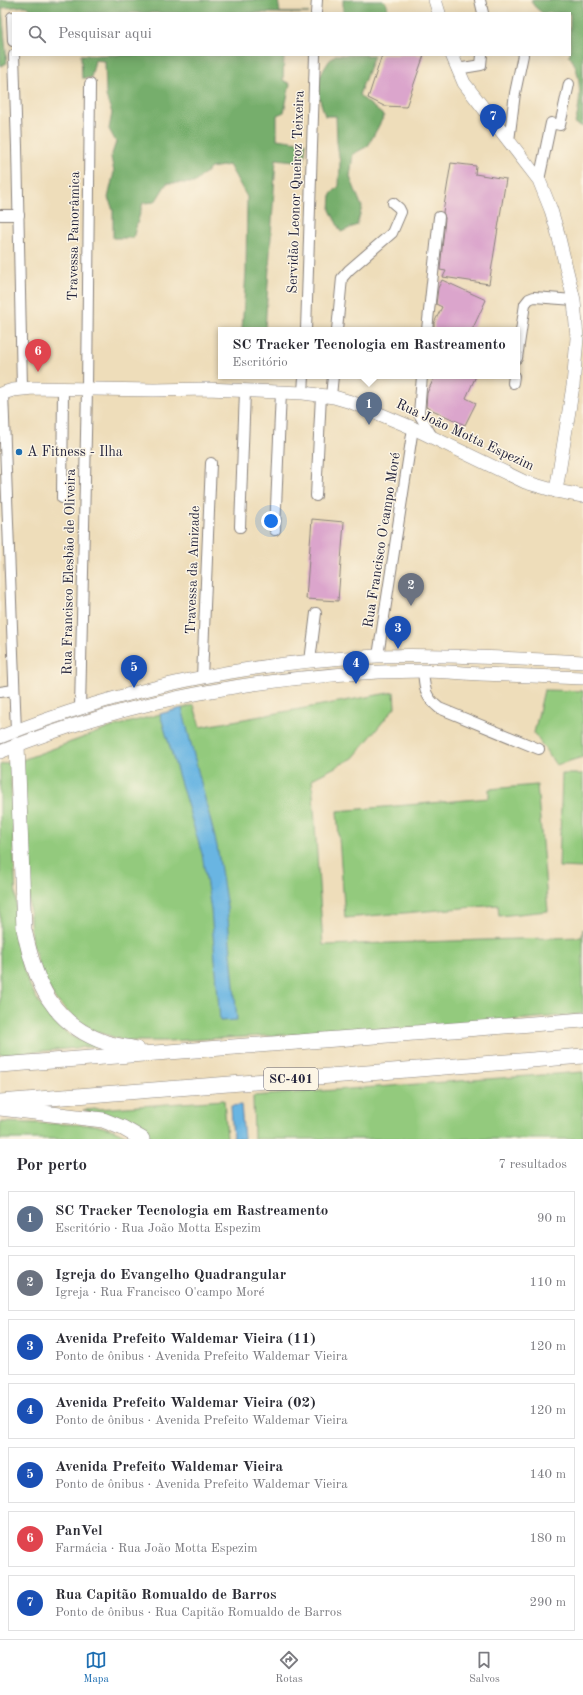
<!DOCTYPE html>
<html lang="pt">
<meta charset="utf-8">
<style>
:root{--surface:#fff;--page:#f2f2f3;--text:#2b2b33;--muted:#7c7c81;--line:#e1e1e2;--accent:#1f6fb2}
body{margin:0;font-family:"Old Standard TT",serif;background:var(--page);color:var(--text)}
.you{position:absolute;left:271px;top:521px;width:14px;height:14px;margin:-10px;border:3px solid #fff;border-radius:50%;background:#1a73e8;box-shadow:0 0 0 6px #1a73e833}
.badge{display:grid;place-items:center;width:26px;height:26px;border-radius:50%;background:var(--accent);color:#fff;font-size:13px;font-weight:700}
.pin{position:absolute;translate:-50% -33px;filter:drop-shadow(0 1px 2px #0008)}
.pin::after{content:'';position:absolute;top:21px;width:14px;height:12px;background:inherit;clip-path:polygon(0 0,100% 0,50% 100%)}
.popup{position:absolute;left:218px;top:327px;width:302px;height:52px;box-sizing:border-box;display:grid;place-content:center;border-radius:0px;background:var(--surface);filter:drop-shadow(0 1px 3px #0005);font-size:13px;white-space:nowrap;color:var(--muted)}
.popup b{font-size:15px;color:var(--text)}
.popup::after{content:'';position:absolute;left:50%;top:100%;margin-left:-8px;border:8px solid transparent;border-top-color:var(--surface)}
.list{margin:0;padding:0;list-style:none}
h2{display:flex;justify-content:space-between;align-items:center;height:52px;margin:0;padding:0 16px;font-size:17px}
h2 small{font-size:13px;font-weight:400;color:var(--muted)}
.list li{display:grid;grid-template-columns:26px 1fr auto;gap:12px;align-items:center;box-sizing:border-box;height:56px;margin:0 8px 8px;padding:0 8px;border:1px solid var(--line);border-radius:0px}
.list b{display:block;font-size:15px;white-space:nowrap}
.list p{margin:0;font-size:13px;white-space:nowrap;color:var(--muted)}
.list em{font-size:13px;font-style:normal;color:var(--muted)}
.icon{flex:none;width:22px;height:22px;fill:none;stroke:currentColor;stroke-width:2;stroke-linecap:round;stroke-linejoin:round}
.map{position:relative;flex:none;width:583px;height:1139px;overflow:hidden}
.search{position:absolute;background:var(--surface);box-shadow:0 2px 10px #0003;left:12px;right:12px;top:12px;height:44px;display:flex;align-items:center;gap:10px;box-sizing:border-box;padding:0 14px;border-radius:0px;color:var(--muted);font-size:15px}
.sheet{height:500px;background:var(--surface)}
nav{display:flex;justify-content:space-around;align-items:center;box-sizing:border-box;height:56px;border-top:1px solid var(--line);background:var(--surface);font-size:11px;color:var(--muted)}
nav a{display:grid;justify-items:center;gap:2px}
nav .on{color:var(--accent)}
.map>svg:first-child{display:block}
</style>
<div class="map">
<svg width="583" height="1139" viewBox="0 0 583 1139">
<rect width="100%" height="100%" fill="#fcf5e5"/>
<filter id="ink" filterUnits="userSpaceOnUse"><feTurbulence type="fractalNoise" baseFrequency=".025" numOctaves="2"/><feDisplacementMap in="SourceGraphic" scale="8" xChannelSelector="R" yChannelSelector="G"/><feConvolveMatrix kernelMatrix="1 2 1 2 8 2 1 2 1" color-interpolation-filters="sRGB"/></filter>
<filter id="wash" filterUnits="userSpaceOnUse"><feTurbulence type="fractalNoise" baseFrequency=".012" numOctaves="4" result="noise"/><feDisplacementMap in="SourceGraphic" scale="16" xChannelSelector="R" yChannelSelector="G"/><feGaussianBlur stdDeviation="0.9" result="paint"/><feColorMatrix in="noise" values="0 0 0 0 0 0 0 0 0 0 0 0 0 0 0 0 0 1.4 0 .05"/><feComposite in="paint" operator="in"/></filter>
<g filter="url(#wash)">
<rect width="100%" height="100%" fill="#eeddba"/>
<g fill="#93ca7d" stroke="#5a765c">
<path d="M544,690L583,691V757L556,765L534,733Z"/>
<path d="M394,692L395,707L353,758L312,779L323,945L582,937L583,929V1014L434,1027L167,1041H125L92,1030L71,1015L55,999L41,973L31,938L22,760L112,727L194,705L200,727Z"/>
<path d="M10,762L18,949C25,980 40,1014 67,1033C75,1040 89,1042 98,1046L0,1055V765Z"/>
<path d="M562,774H583V868L559,867Z"/>
<path d="M537,785L548,911L499,916L498,905L345,918L337,811L489,798V789Z"/>
<path d="M583,1072V1139H254L253,1096Z"/>
<path d="M224,1100L227,1139H156L129,1123L83,1110Z"/>
<path d="M0,1122L95,1125L114,1130L134,1139H0Z"/>
</g>
<g fill="#76ae6c" stroke="#4c6854">
<path d="M0,0H278L280,13H309H37L26,6L2,8L7,63L0,66Z"/>
<path d="M343,0H383L387,4L388,13H343Z"/>
<path d="M531,0H583V127L575,123C581,106 583,69 568,55H570V13H542L534,6Z"/>
<path d="M81,55H284L283,80L290,84L284,112L277,115V139L306,143L304,162L276,159L265,330H242L246,272L247,197L229,165L211,168L194,183H167L155,202L143,203L133,238H113V209L108,198L114,172L111,157L116,142L109,129L112,113L106,96L105,61L95,60L91,78H82Z"/>
<path d="M335,55H374L359,95L384,116L368,146L353,154L350,177L362,207L357,225L341,232L330,210L331,194L339,186L340,163L337,142L336,116H325L315,84L329,61Z"/>
</g>
<g fill="#69b5e2" stroke="#466c8e">
<path d="M182,708L217,846L227,907L237,1020L220,1021L211,910L202,854L160,714Z"/>
<path d="M241,1105L244,1139H233L231,1106Z"/>
</g>
<g id="blocks">
<g fill="#dba5cc">
<path d="M382,55H424L406,107L384,106L368,98Z"/>
<path d="M451,163L476,166L475,174L506,179L489,284L443,277L446,271L440,270L445,218L443,212Z"/>
<path d="M442,280L486,300L472,330H434V323L442,307L436,304L438,288Z"/>
<path d="M435,376H476L466,398L476,403L465,425L426,407L427,393Z"/>
<path d="M312,519L344,522L338,601L306,599Z"/>
</g>
</g>
</g>
<g filter="url(#ink)">
<use href="#blocks" fill-opacity="0" stroke="#88807a" stroke-width="1"/>
<g fill="none" stroke-linecap="round" stroke-linejoin="round">
<g stroke="#88807a" stroke-width="12">
<g id="minor">
<path d="M480,0L483,13"/>
<path d="M316,13L317,0"/>
<path d="M12,17L13,41"/>
<path d="M14,55L17,147L22,388"/>
<path d="M457,69L481,65L482,55"/>
<path d="M509,141L515,93L523,55"/>
<path d="M539,180L551,123L560,125L569,84"/>
<path d="M0,215H19"/>
<path d="M306,330L315,55"/>
<path d="M337,330L342,278L349,270L392,233L401,212L399,208L393,203"/>
<path d="M427,330L439,217"/>
<path d="M517,358L525,304L529,299L534,297L574,300"/>
<path d="M422,376L419,414L433,438"/>
<path d="M513,383L514,376"/>
<path d="M3,393L16,731"/>
<path d="M303,393L304,376"/>
<path d="M331,396L333,376"/>
<path d="M316,496L321,395"/>
<path d="M62,498L63,388"/>
<path d="M240,527L245,391"/>
<path d="M275,530L281,392"/>
<path d="M378,656L413,428"/>
<path d="M310,661L316,613"/>
<path d="M423,671C425,689 424,696 439,708L539,749"/>
<path d="M202,678L211,463"/>
<path d="M0,692L14,690"/>
<path d="M80,709L87,389L90,84"/>
</g>
</g>
<g stroke="#88807a" stroke-width="14">
<g id="major">
<path d="M435,0L439,13"/>
<path d="M452,55L464,83L539,180L551,210L557,230L574,300L577,338L573,386L556,491"/>
<path d="M0,394L13,390L33,388L154,390L207,389L303,393L334,397L351,402L413,428L525,482L556,491L583,496"/>
<path d="M0,737C119,689 249,662 377,656C446,654 515,659 583,662"/>
<path d="M0,752C132,698 281,672 423,671C442,671 461,673 480,674C514,675 549,677 583,678"/>
</g>
</g>
<g stroke="#88807a" stroke-width="16">
<g id="highway">
<path d="M17,745L24,929C35,982 51,1024 107,1043C117,1046 128,1047 137,1049"/>
<path d="M0,1065L583,1020"/>
<path d="M0,1102L583,1056"/>
<path d="M0,1108L103,1120L123,1128L142,1139"/>
</g>
</g>
<use href="#minor" stroke="#fff" stroke-width="10"/>
<use href="#major" stroke="#fff" stroke-width="13"/>
<use href="#highway" stroke="#fff" stroke-width="15"/>
</g>
</g>
<circle fill="#1f6fb2" stroke="#fcf5e5" stroke-width="1.5" cx="19" cy="452" r="4"/>
<g text-anchor="middle" dominant-baseline="central" stroke-width="3" stroke-linejoin="round" paint-order="stroke">
<rect fill="#fcf5e5" stroke="#63616e" stroke-width="1" x="264" y="1068" width="54" height="22" rx="3"/>
<g font-size="13" font-weight="bold" fill="#22223b">
<text x="291" y="1079">SC-401</text>
</g>
<g font-size="14" fill="#22223b" stroke="#fcf5e5">
<text transform="translate(296 192) rotate(-88)">Servidão Leonor Queiroz Teixeira</text>
<text transform="translate(74 236) rotate(-89)">Travessa Panorâmica</text>
<text transform="translate(465 435) rotate(25)">Rua João Motta Espezim</text>
<text transform="translate(382 540) rotate(-81)">Rua Francisco O'campo Moré</text>
<text transform="translate(193 570) rotate(-88)">Travessa da Amizade</text>
<text transform="translate(69 572) rotate(-89)">Rua Francisco Elesbão de Oliveira</text>
</g>
<g font-size="14" fill="#22223b" stroke="#fcf5e5" text-anchor="start">
<text x="27" y="452">A Fitness - Ilha</text>
</g>
</g>
</svg>
<div class="you"></div>
<div class="pin badge" style="left:369px;top:425px;background:#5c6f8a">1</div>
<div class="popup"><b>SC Tracker Tecnologia em Rastreamento</b>Escritório</div>
<div class="pin badge" style="left:411px;top:606px;background:#6b7280">2</div>
<div class="pin badge" style="left:398px;top:649px;background:#1a4fb4">3</div>
<div class="pin badge" style="left:356px;top:684px;background:#1a4fb4">4</div>
<div class="pin badge" style="left:134px;top:688px;background:#1a4fb4">5</div>
<div class="pin badge" style="left:38px;top:372px;background:#e0444e">6</div>
<div class="pin badge" style="left:493px;top:137px;background:#1a4fb4">7</div>
<div class="search"><svg class="icon" aria-label="search" viewBox="0 0 24 24"><circle cx="10" cy="10" r="6"/><path d="M15 15l6 6"/></svg>Pesquisar aqui</div>
</div>
<section class="sheet">
<h2>Por perto<small>7 resultados</small></h2>
<ul class="list">
<li><span class="badge" style="background:#5c6f8a">1</span><div><b>SC Tracker Tecnologia em Rastreamento</b><p>Escritório · Rua João Motta Espezim</p></div><em>90 m</em></li>
<li><span class="badge" style="background:#6b7280">2</span><div><b>Igreja do Evangelho Quadrangular</b><p>Igreja · Rua Francisco O'campo Moré</p></div><em>110 m</em></li>
<li><span class="badge" style="background:#1a4fb4">3</span><div><b>Avenida Prefeito Waldemar Vieira (11)</b><p>Ponto de ônibus · Avenida Prefeito Waldemar Vieira</p></div><em>120 m</em></li>
<li><span class="badge" style="background:#1a4fb4">4</span><div><b>Avenida Prefeito Waldemar Vieira (02)</b><p>Ponto de ônibus · Avenida Prefeito Waldemar Vieira</p></div><em>120 m</em></li>
<li><span class="badge" style="background:#1a4fb4">5</span><div><b>Avenida Prefeito Waldemar Vieira</b><p>Ponto de ônibus · Avenida Prefeito Waldemar Vieira</p></div><em>140 m</em></li>
<li><span class="badge" style="background:#e0444e">6</span><div><b>PanVel</b><p>Farmácia · Rua João Motta Espezim</p></div><em>180 m</em></li>
<li><span class="badge" style="background:#1a4fb4">7</span><div><b>Rua Capitão Romualdo de Barros</b><p>Ponto de ônibus · Rua Capitão Romualdo de Barros</p></div><em>290 m</em></li>
</ul>
</section>
<nav>
<a class="on"><svg class="icon" aria-label="map" viewBox="0 0 24 24"><path d="M3 6l6-2 6 2 6-2v14l-6 2-6-2-6 2zM9 4v14M15 6v14"/></svg>Mapa</a>
<a><svg class="icon" aria-label="directions" viewBox="0 0 24 24"><path d="M12 3l9 9-9 9-9-9zM9 14v-3h6M13 9l2 2-2 2"/></svg>Rotas</a>
<a><svg class="icon" aria-label="saved" viewBox="0 0 24 24"><path d="M7 4h10v16l-5-4-5 4z"/></svg>Salvos</a>
</nav>
